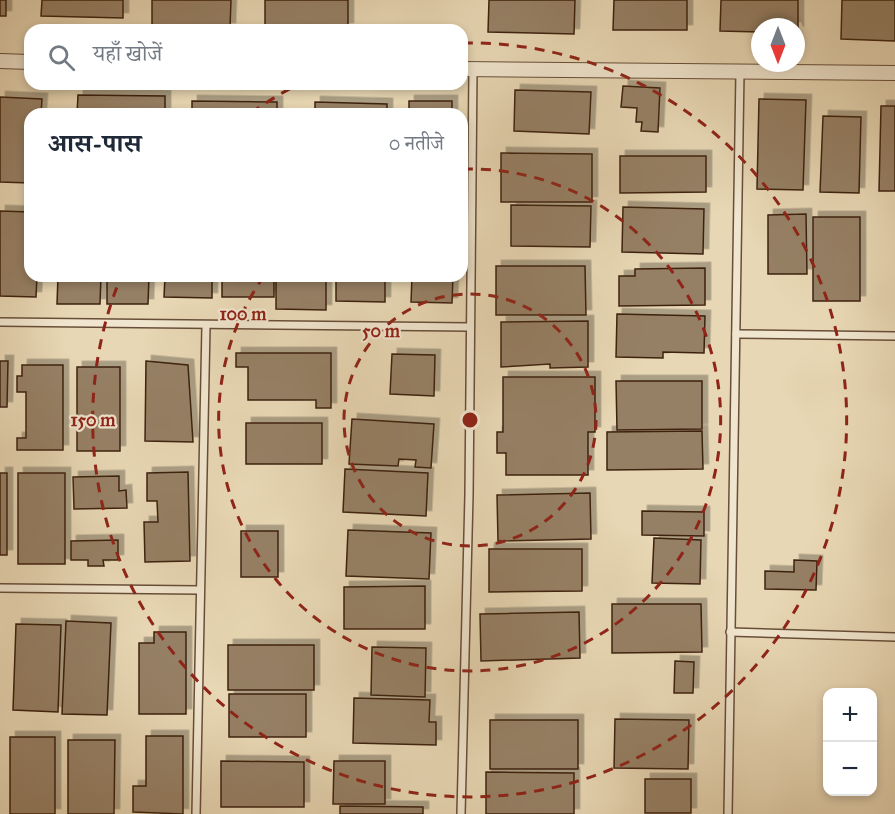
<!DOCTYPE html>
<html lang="hi">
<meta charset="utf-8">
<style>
:root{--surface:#fff;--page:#f6f6f7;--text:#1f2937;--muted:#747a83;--line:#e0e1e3}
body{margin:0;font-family:"IM FELL Great Primer","Noto Serif Devanagari",serif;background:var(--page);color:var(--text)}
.controls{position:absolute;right:18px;bottom:18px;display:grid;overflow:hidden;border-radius:12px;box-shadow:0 3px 9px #0003}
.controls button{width:54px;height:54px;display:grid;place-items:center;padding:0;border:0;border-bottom:2px solid var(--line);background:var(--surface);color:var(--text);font:30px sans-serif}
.compass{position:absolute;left:751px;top:18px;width:54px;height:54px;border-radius:50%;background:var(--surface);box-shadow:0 3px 9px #0003;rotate:180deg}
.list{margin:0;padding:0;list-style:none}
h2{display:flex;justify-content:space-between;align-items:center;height:78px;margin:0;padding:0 24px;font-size:26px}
h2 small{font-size:20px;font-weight:400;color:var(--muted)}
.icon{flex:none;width:33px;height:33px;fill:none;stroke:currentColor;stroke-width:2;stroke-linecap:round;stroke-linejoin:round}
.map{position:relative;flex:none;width:895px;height:814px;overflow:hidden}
.search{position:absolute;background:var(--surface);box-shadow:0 3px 9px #0003;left:24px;top:24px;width:444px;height:66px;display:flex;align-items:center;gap:15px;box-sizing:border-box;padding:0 21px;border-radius:18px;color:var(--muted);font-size:22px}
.panel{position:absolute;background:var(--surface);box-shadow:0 3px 9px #0003;left:24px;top:108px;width:444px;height:174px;border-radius:18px}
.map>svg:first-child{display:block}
</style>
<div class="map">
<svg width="895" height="814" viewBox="0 0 895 814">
<defs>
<filter id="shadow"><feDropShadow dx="5.5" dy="-5.5" stdDeviation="0" flood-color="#0004"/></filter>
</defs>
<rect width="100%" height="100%" fill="#e8d7b4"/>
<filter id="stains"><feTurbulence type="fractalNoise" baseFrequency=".00333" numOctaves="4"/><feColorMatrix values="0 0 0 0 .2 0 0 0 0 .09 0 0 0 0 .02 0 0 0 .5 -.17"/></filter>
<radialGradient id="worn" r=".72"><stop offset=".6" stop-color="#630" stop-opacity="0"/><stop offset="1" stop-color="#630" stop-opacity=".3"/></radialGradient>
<g fill="#968065" stroke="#3d210f" stroke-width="1.5" filter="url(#shadow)">
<rect x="0" y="0" width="6" height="16"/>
<path d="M42,0H123V18L41,16Z"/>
<path d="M152,0H231L230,28L152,27Z"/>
<rect x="265" y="0" width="83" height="28"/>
<path d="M489,0H575L574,34L488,32Z"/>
<path d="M614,0H687V30H613Z"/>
<path d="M721,0H798V32L796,27H760V32L720,31Z"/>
<path d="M842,0H895V41L841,39Z"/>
<path d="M623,86L660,88L658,132L641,131L642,122H636L637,108L621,107Z"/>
<path d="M515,90L591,92L589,134L514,131Z"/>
<path d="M78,95L165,96V114H77Z"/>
<path d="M0,97L42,99L41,114H30V183L0,182Z"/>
<path d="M759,99L806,100L803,190L757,189Z"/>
<path d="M192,101L277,102V114H192Z"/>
<rect x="409" y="101" width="43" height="13"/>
<path d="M315,102L387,104V114H315Z"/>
<path d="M881,106H895V191H879Z"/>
<path d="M823,116L861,117L859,193L820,192Z"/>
<path d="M501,153L592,154V202H501Z"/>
<path d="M620,156H706V192L620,193Z"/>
<path d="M511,205L591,206L590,247L511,246Z"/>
<path d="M623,207L704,209L703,254L622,252Z"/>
<path d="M0,211L30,212V276H37L36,297L0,296Z"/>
<path d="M806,214L807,274H768V215Z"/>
<rect x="813" y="217" width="47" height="84"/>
<path d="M496,266H585L586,315H496Z"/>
<path d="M705,268V305L619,306V276H635V269Z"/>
<path d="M58,276H101L100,304H57Z"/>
<path d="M107,276H149L148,304H107Z"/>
<path d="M165,276H212V298L164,297Z"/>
<rect x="222" y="276" width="52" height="21"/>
<path d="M276,276H326V310L276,309Z"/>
<path d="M336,276H385V302L336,301Z"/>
<path d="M412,276H453L452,303L411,302Z"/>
<path d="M617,314L705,316L704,353L663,352V358L616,357Z"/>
<path d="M588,321V367L550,368V364L501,367V322Z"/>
<path d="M236,353H331V408H316V400H248V367H236Z"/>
<path d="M392,354L435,355L434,396L390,394Z"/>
<path d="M0,361H8L7,407H0Z"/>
<path d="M146,361L188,365L193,442L145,441Z"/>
<path d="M22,365H63V450H17V438H26V392H17V376H22Z"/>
<rect x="77" y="367" width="43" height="84"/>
<path d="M503,377H595V432H588V475H506V453H497V432H503Z"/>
<path d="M616,381H702V429L617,430Z"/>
<path d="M352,419L434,424L431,468L415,467L416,460L399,459L398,466L349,464Z"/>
<rect x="246" y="423" width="76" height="41"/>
<path d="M702,431L703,469L607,470V432Z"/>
<path d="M345,469L428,473L426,516L343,512Z"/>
<path d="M188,472L190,561L145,562L144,522H158L157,501H147V473Z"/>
<rect x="0" y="473" width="7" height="82"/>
<rect x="18" y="473" width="47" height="91"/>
<path d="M119,476V491L126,490L127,508L74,509L73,477Z"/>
<path d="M590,493L591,539L498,541L497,495Z"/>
<path d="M642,511L704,512V536L642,535Z"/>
<path d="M348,530L431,533L429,579L346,576Z"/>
<rect x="241" y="531" width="37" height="46"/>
<path d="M654,538L701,540L700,584L652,583Z"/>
<path d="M118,540V560H103L104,566H88V560H71V541Z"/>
<path d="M489,549H582V591L489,592Z"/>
<path d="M794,560L817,561L816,590L765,589V571L794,572Z"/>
<path d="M425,586V629H344V587Z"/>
<path d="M612,604H701L702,652L612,653Z"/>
<path d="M579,612L580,658L481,661L480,614Z"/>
<path d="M66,621L111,623L107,715L62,714Z"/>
<path d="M16,624L61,625L58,712L13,710Z"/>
<path d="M154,632H186V714H139V643H154Z"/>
<rect x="228" y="645" width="86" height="45"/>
<path d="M372,647L426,648L425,697L371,695Z"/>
<path d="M675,661L694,662L693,693H674Z"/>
<rect x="229" y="694" width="77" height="43"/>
<path d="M354,698L430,700L429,722H436V745L353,743Z"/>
<path d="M615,719L689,720L688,769L614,768Z"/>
<rect x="490" y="720" width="88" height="49"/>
<path d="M146,736H183V814L133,812V786H146Z"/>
<rect x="10" y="737" width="45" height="77"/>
<path d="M68,740H115L114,814H68Z"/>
<path d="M221,761L304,762V807H221Z"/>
<path d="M334,761H385V804H333Z"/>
<path d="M486,772L574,773V814H486Z"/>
<rect x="645" y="779" width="46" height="34"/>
<path d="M340,806L423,807V814H340Z"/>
</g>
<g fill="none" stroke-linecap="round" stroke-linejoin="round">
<g stroke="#684e38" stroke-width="10">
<g id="lane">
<path d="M0,322L469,327"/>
<path d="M736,334L895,336"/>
<path d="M0,588L199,590"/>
<path d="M730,632L895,637"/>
<path d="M196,814L206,326"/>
<path d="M461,814L469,495L473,69"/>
<path d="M728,814L740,72"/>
</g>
</g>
<g stroke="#684e38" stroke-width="16">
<g id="street">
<path d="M0,61L30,62"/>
<path d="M462,69L895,73"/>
</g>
</g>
<use href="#lane" stroke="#f0e5ce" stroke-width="7"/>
<use href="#street" stroke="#f0e5ce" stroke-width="14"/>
</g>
<g fill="none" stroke="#8f2418" stroke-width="3" stroke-dasharray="10 8">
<circle cx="470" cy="420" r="126"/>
<path d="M463 169A251 251 0 1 1 264 276"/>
<path d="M251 113A377 377 0 0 1 299 84M463 43A377 377 0 1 1 120 279"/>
</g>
<circle cx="470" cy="420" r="9" fill="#8f2418" stroke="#f0e5ce" stroke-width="3"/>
<g font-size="18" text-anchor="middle" font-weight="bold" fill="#8f2418" stroke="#f0e5ce" stroke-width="4.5" stroke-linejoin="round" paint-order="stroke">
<text x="243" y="320">100 m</text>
<text x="381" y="337">50 m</text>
<text x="93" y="426">150 m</text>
</g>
<rect width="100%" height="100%" filter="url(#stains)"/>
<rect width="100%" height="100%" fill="url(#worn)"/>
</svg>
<div class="controls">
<button>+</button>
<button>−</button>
</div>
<svg class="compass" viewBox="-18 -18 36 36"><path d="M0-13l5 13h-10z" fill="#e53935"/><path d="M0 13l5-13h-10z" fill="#747a83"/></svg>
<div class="search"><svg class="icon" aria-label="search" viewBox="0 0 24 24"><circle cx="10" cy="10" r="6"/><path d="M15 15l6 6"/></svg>यहाँ खोजें</div>
<section class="panel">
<h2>आस-पास<small>0 नतीजे</small></h2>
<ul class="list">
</ul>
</section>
</div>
